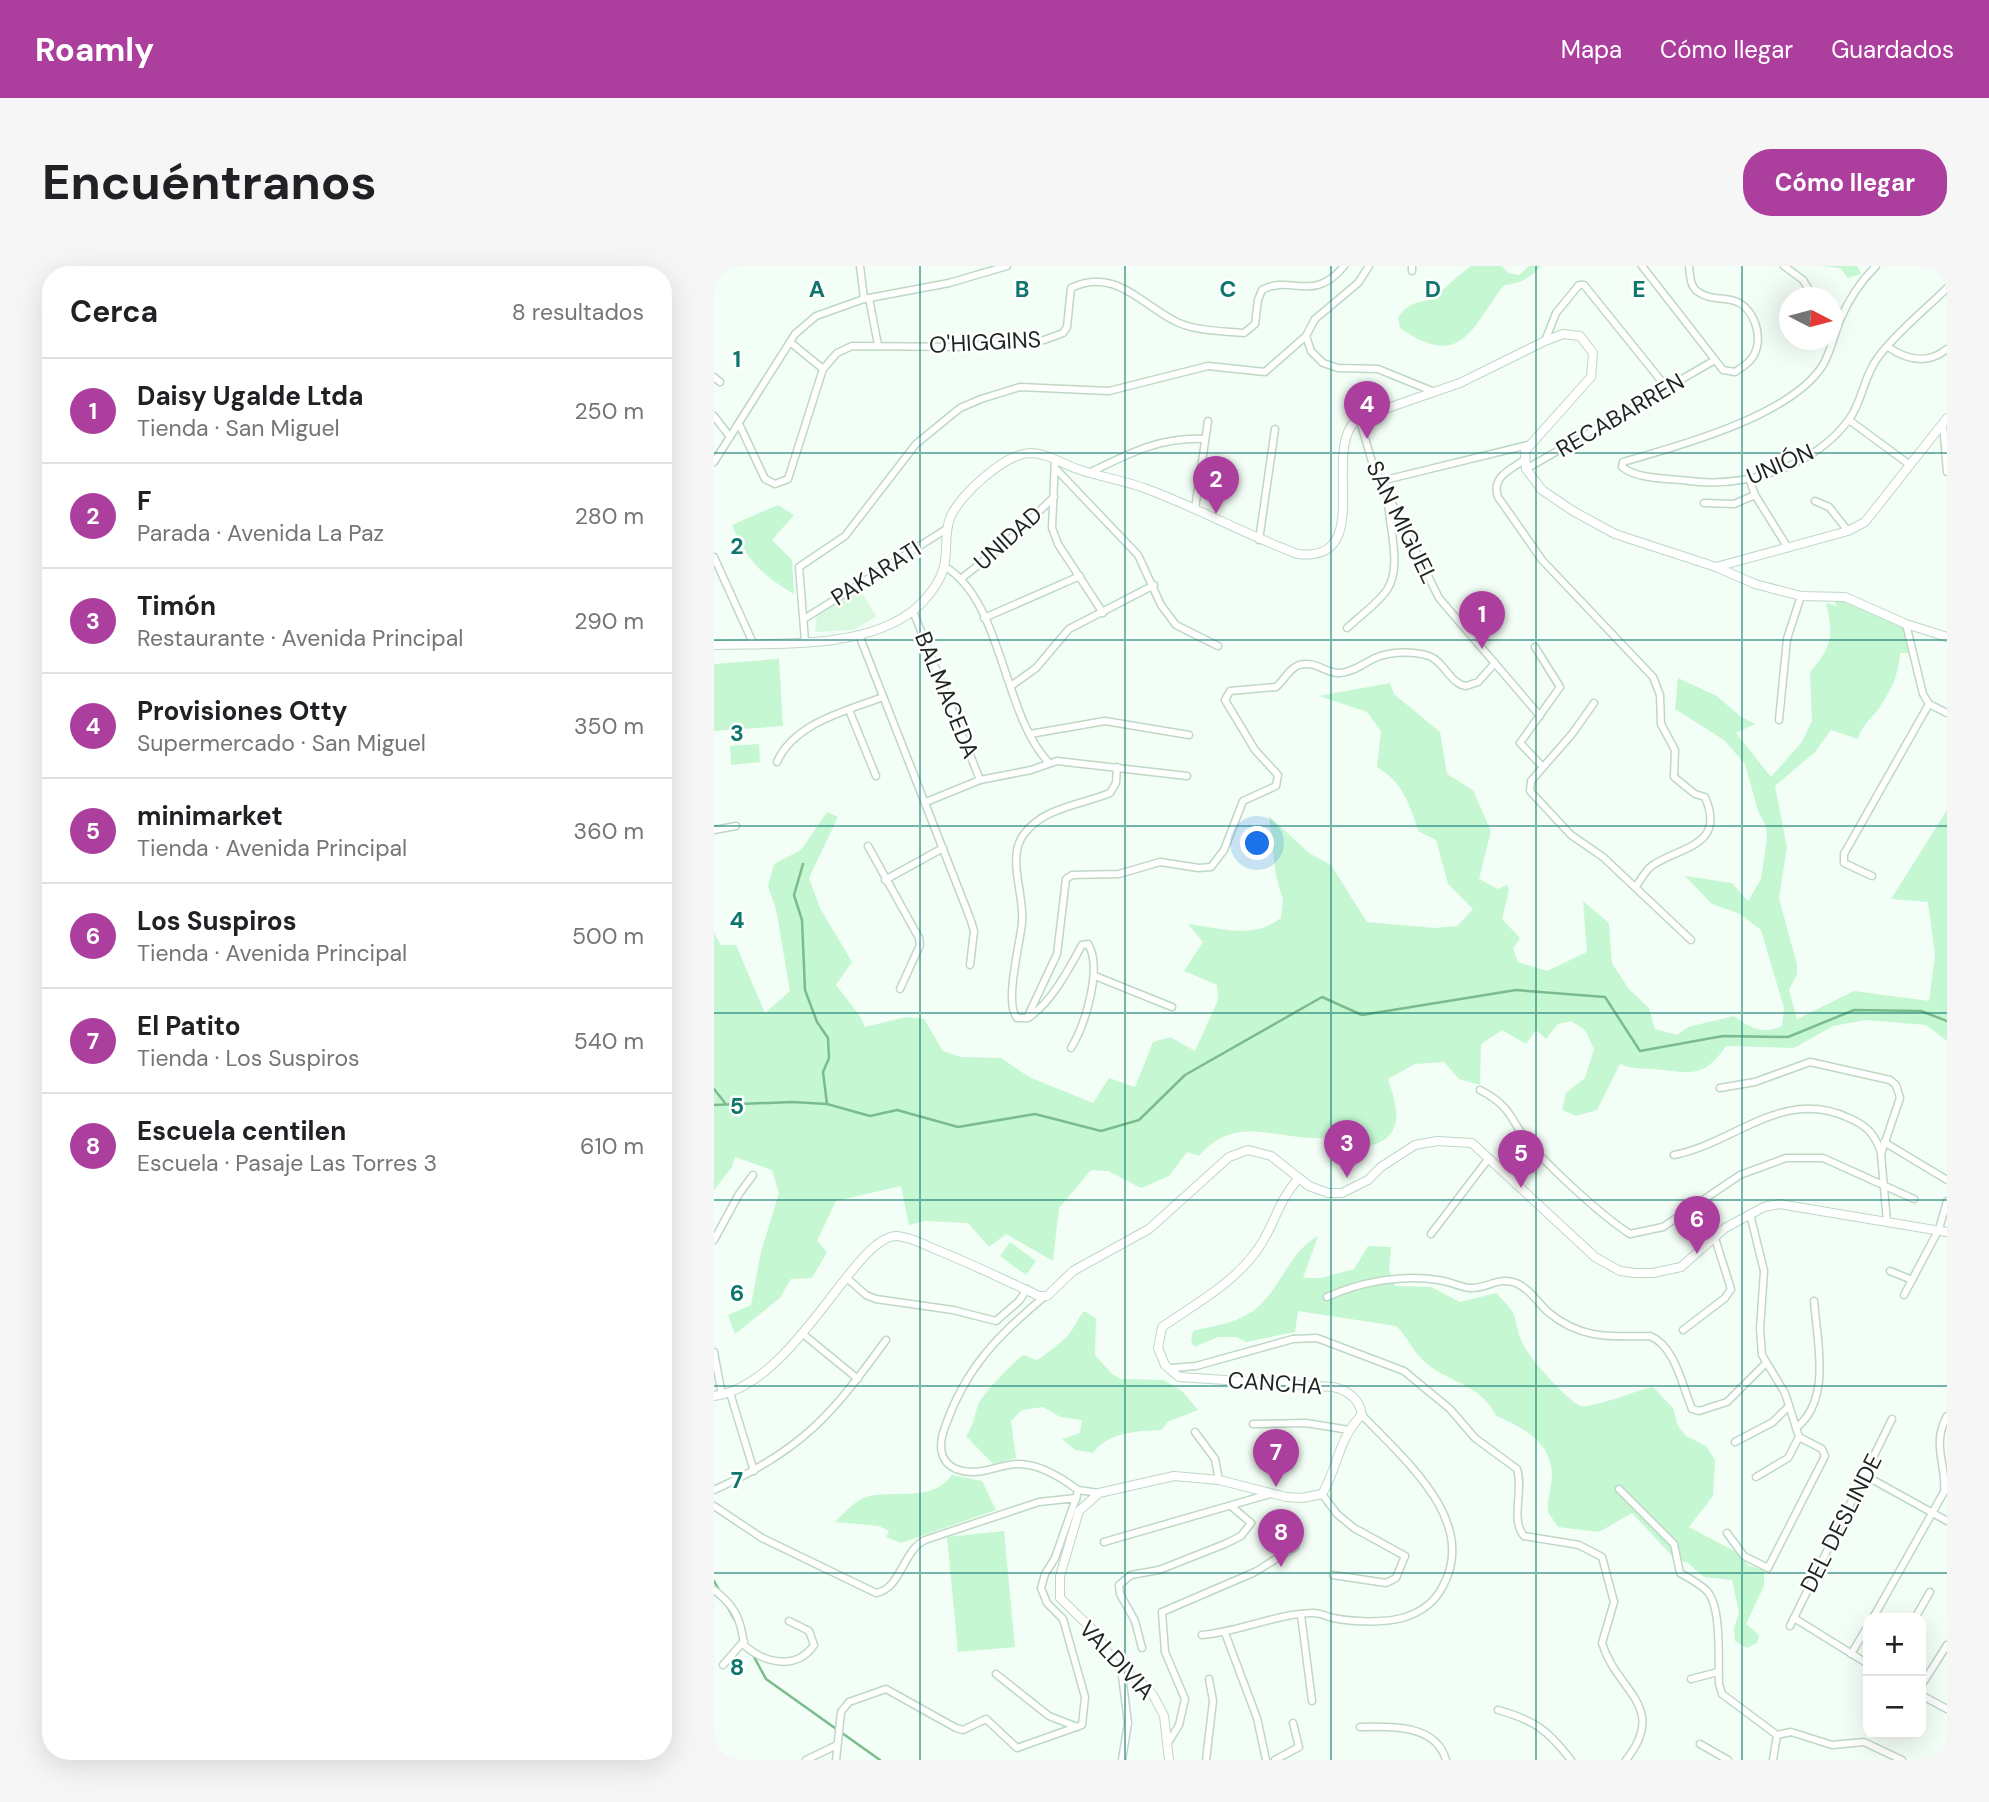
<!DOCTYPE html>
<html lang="es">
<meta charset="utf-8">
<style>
:root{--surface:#fff;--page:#f6f6f6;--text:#202124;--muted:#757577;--line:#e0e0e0;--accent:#ac3f9e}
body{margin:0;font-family:"DM Sans",sans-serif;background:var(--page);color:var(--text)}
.controls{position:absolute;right:21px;bottom:21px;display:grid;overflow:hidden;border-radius:14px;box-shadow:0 7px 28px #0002}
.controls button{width:63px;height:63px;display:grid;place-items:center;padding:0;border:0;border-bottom:2px solid var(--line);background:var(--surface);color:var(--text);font:35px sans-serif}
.compass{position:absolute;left:1065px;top:21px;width:63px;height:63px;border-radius:50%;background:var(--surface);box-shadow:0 7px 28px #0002;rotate:96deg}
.you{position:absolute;left:544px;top:578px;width:24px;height:24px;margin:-18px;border:5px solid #fff;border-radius:50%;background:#1a73e8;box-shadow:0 0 0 10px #1a73e833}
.badge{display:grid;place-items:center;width:46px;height:46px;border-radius:50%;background:var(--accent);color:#fff;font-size:23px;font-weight:700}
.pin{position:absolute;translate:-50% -58px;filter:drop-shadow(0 2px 4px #0008)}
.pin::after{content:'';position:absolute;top:37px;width:24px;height:21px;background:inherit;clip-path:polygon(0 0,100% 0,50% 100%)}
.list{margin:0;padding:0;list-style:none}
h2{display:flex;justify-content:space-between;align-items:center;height:91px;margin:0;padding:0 28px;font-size:30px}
h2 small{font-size:23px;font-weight:400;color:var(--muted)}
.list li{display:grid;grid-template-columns:46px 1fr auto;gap:21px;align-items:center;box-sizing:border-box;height:105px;padding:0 28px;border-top:2px solid var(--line)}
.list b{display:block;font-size:26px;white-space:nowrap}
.list p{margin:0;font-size:23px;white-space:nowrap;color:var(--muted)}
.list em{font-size:23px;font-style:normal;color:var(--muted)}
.map{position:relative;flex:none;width:1233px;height:1494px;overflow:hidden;border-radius:28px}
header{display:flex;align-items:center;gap:42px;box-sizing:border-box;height:98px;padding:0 35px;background:var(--accent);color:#fff}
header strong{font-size:33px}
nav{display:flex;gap:38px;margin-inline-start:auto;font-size:24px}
.intro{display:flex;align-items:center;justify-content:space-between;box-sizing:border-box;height:168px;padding:0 42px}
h1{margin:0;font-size:49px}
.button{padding:18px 32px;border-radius:28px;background:var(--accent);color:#fff;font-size:24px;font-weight:700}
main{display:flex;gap:42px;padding:0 42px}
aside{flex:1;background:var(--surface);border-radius:28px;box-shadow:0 7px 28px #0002}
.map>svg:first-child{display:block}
</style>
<header>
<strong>Roamly</strong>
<nav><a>Mapa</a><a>Cómo llegar</a><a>Guardados</a></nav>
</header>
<div class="intro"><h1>Encuéntranos</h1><a class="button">Cómo llegar</a></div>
<main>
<aside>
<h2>Cerca<small>8 resultados</small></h2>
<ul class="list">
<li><span class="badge">1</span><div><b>Daisy Ugalde Ltda</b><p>Tienda · San Miguel</p></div><em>250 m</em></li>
<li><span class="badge">2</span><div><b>F</b><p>Parada · Avenida La Paz</p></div><em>280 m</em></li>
<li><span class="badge">3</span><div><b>Timón</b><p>Restaurante · Avenida Principal</p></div><em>290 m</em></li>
<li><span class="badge">4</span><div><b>Provisiones Otty</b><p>Supermercado · San Miguel</p></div><em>350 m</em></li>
<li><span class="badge">5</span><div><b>minimarket</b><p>Tienda · Avenida Principal</p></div><em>360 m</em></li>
<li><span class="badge">6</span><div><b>Los Suspiros</b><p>Tienda · Avenida Principal</p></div><em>500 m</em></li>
<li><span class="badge">7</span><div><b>El Patito</b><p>Tienda · Los Suspiros</p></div><em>540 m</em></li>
<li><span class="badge">8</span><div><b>Escuela centilen</b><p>Escuela · Pasaje Las Torres 3</p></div><em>610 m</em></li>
</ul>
</aside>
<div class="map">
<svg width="1233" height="1494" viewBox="0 0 1233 1494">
<rect width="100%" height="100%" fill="#f3fef6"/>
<path fill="#d8f9e0" d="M145,322L162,350L140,364L101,366L103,349Z"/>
<g fill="#c6f7d3">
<path d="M757,0H788L794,7L805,9L815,0H827C816,12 806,18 790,19C757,62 748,105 686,62L684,51C699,31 708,40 722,29C734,20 744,9 757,0Z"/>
<path d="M1108,0H1143L1147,8L1134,12L1126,2Z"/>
<path d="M64,239L80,249L58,274L78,294L80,328C49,311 31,292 18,259Z"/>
<path d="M1119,333L1143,337L1191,361L1198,387H1186C1185,409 1176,427 1163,445C1155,455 1148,459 1144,473L1117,464L1101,486L1061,520L1073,581L1065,632L1083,699V708L1075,724L1083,753L1140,725L1215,735L1221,689L1214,636L1177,633L1233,544V775L1212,759L1152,754L1119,760L1080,782L1012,780C989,814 975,806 939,803C926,802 918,803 906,798L883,844L862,850L848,844L852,827L871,812L880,783L871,764L857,755L844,758L832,773L822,764L812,778L788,764L767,778L766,819L745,813L730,796L701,798L674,813C682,836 692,867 662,878C651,882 648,885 636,882L630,869C621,870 612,872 603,872C560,872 519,849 485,890L473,886L455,910L427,922L394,905L377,904L345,942L339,995L292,968L275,981L254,957L212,955L195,959L187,920L122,935L103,975L113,986L98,1012L77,1013L66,1032L21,1068L14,1049L37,1039L47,986L65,927L58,904L21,891L18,901L0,924V667L7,679H22L51,747L76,725L62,643L54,620L60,598L87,584L113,546L124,551L95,612L106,642L138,696L122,719L146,750L151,761L192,751L210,753L229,785L247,791L287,792L315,811L379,837L395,812L421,821L439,776L456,771L481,785L504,734L503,719L470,705L489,676L474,658C509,662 537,674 567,652L569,634L562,610L555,550L595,587L617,599L653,656L721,662L743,660L759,643L734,618L722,574L704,565C696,538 688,516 663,501L667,465L653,446L605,430L676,417L680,428L726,466L733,508L759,524L777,565L765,613L784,623L793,619L795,624L788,653L806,672L799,683L804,696L833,705L873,686L869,635L895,657L898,697L914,722L935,742L941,763L963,769L974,761L1020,750C1036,762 1048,769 1068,760L1070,742L1047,664L1026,648L998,638L971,610L1018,617L1034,635L1047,613L1053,572L1052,560L1044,545L1031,498L1010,474L961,443L964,412L1003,430L1026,450L1041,458L1022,467L1057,511L1088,476L1098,455L1096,406C1118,381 1120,369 1112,337L1123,340Z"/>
<path d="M65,393L69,460L0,465V398Z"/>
<path d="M45,478L46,496L17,499L16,480Z"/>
<path d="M604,970L589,1012H607L640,1003L654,980L677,981L675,1004L681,1020L717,1021L746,1036L782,1027C807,1052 797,1045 807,1074C812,1089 851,1132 866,1140C881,1142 920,1125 939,1121L959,1142L964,1160L972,1170L992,1180L1001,1194L999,1230L975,1261L1024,1287L1035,1300L1050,1303V1320L1032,1358L1045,1369L1043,1377L1033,1382L1021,1375L1020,1362L1025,1346L1018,1314L990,1311L974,1297L960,1292L918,1247L885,1266L844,1261L834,1246C833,1233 838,1220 838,1207C836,1175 808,1161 782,1150C767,1116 727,1116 705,1090C696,1080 692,1069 682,1060L584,1045L581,1066L532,1076L522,1071H504L481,1081L477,1076L479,1065C502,1059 527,1057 545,1040C568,1019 576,985 604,970Z"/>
<path d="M296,976L322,995L312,1009L286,990Z"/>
<path d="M370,1045L382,1052L381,1089L398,1108L407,1113L450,1114L468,1125L484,1144L453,1156L448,1164C423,1165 394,1166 379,1187L361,1184L348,1173L366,1167L368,1154L346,1151L329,1141L308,1144L297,1155L302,1192L279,1198L252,1170C260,1159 260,1150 264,1139C268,1128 299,1097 309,1089L323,1094C328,1092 351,1073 354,1069C360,1063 364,1052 370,1045Z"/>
<path d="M238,1209L268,1215L282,1244L187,1277L172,1271L175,1265L165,1260L121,1256C131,1246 141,1234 156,1230C184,1224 218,1236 238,1209Z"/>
<path d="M290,1265L301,1381L244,1386L233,1271Z"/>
</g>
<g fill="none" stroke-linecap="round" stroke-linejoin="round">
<g stroke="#7bbc8e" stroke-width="2.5">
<path d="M89,598L80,629L88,654L91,724L103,756L114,772L115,792L109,806L113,838"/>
<path d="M0,823L11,837"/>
<path d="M0,839L78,836L113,838L156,850L183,844L244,861L321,848L387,865L425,854L471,809L608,731L648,749L802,724L891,731L926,785L1009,770L1074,771L1140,744L1207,745L1233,755"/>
<path d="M0,1315L5,1324"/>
<path d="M13,1340L23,1358"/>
<path d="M39,1389L52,1413L166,1494"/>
</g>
<g stroke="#bed8c5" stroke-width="9">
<g id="minor">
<path d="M146,0L150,33"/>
<path d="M698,0V5"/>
<path d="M928,0L1009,104L1021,106C1027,102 1034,98 1038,92C1051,74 1041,42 1021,35C1008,31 994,34 983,25C976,20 976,9 975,0"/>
<path d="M1070,0L1089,14L1100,32"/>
<path d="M1162,0C1147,15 1134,35 1126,54C1120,69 1117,85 1109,99C1077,150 965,180 909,196L908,201C925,214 954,212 975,215C1032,222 1101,201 1136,152C1149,133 1150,109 1165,90C1184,65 1211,44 1233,22"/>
<path d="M155,32L164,79"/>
<path d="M592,70L597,85L609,97L624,102L664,103L718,125"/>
<path d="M831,75L842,47L865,19H870L953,122"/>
<path d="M76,76L109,103"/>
<path d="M1174,81C1193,94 1213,99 1233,83"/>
<path d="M0,111L6,116"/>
<path d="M0,150L16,171"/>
<path d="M645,152L659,199L725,332L826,450"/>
<path d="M1135,154L1196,199"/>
<path d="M25,158L51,213L61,218L74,213L109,103L123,87L138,80L251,81L286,75L330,74L349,67L353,61L357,22C402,0 429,41 465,57C484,65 509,65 530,67L541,58L544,34L548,24C577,8 599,38 630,0"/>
<path d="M1229,158L1233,206"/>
<path d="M341,194L338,262L344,278L389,347"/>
<path d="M810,194C796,204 777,211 784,231L828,294L939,411L946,429L947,458L961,484L960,511L981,528L991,531C1012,580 968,580 939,599C932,603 927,614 922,620"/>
<path d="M0,196L81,68L102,50L150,33L235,17L293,0"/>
<path d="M341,202L424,289L447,339L462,359L504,380"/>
<path d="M812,203L1001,94"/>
<path d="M375,207C416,187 445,171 491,173"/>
<path d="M667,215L814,179"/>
<path d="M1036,215L1041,229L1074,282"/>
<path d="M1101,235L1115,241L1134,265"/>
<path d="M990,237L1020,238L1041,229"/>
<path d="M481,243L494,155"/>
<path d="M545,274L561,163"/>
<path d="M0,291L39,377"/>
<path d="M230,300C289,335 288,447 335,497"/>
<path d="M248,312L292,277L340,231"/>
<path d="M199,345L266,514"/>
<path d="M270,352L366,310"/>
<path d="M90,353L234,262"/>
<path d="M1192,358L1209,428L1215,438L1233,447"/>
<path d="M633,362C646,350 663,338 673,324C689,300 674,259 674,232"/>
<path d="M145,369L256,652L260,665L256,699"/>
<path d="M91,375L85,301L131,270L202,178L246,142L267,133L306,121L395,125L494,100L551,106L592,70L601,53L644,17L655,0"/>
<path d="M821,381L846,421L806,477L829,501"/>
<path d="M297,420L322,402L355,363L440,319"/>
<path d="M880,437L858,468L817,515L816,525L857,569L889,591L977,674"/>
<path d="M135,444L162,510"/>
<path d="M1065,454L1073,373L1087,330"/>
<path d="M316,468L391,455L475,469"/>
<path d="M63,496C80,457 132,445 169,431"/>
<path d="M403,501L402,517L396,527C367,539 330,541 310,568C292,591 311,630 308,657C306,678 290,737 303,752H313L343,688L352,613L358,609L405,608L446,596L485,602L497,601L510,584L529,535L562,520L564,509L541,484L511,434L516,425L562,421C571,414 574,403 585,399C603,394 611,408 626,407C640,406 650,397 661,392C677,385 699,385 715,390C731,396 736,418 752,420L764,416L781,397"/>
<path d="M212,536L266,514L317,504L343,495L473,510"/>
<path d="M0,564L22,560"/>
<path d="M154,580L205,672L206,679L186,723"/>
<path d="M1158,610L1130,597V588L1215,438"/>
<path d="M171,614L229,582"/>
<path d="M381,710L458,741"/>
<path d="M314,752C337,737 355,703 368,679L374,678C389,702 371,759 357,782"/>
<path d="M1006,822L1041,816L1096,796L1176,814L1182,819L1186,832L1167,888L1173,956"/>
<path d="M766,824C801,842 796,857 819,882C843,908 888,950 916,968L949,961L1026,909L1072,892H1109L1200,933"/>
<path d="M1170,876L1233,914"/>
<path d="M960,889C1022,877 1068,821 1135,852C1153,860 1160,867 1167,886"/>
<path d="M1036,948L1050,1005L1046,1063L1048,1089L1071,1127L1085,1171"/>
<path d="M717,968L775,892"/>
<path d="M0,974L25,928L39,909"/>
<path d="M1176,1005L1198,1014"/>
<path d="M134,1013L152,1029L162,1033L239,1044L282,1055L305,1035L313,1023"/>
<path d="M1190,1029L1225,963L1233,935"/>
<path d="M330,1031C283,1070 251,1103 231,1161C225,1177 224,1195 242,1203C265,1212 283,1198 305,1198C326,1198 348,1212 364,1224L362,1234"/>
<path d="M613,1031C646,1016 688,1008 724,1014C735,1015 745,1021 756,1022C773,1023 784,1010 802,1017C816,1023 823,1036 834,1046C866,1073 896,1071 936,1070C961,1080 968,1119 978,1143L985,1145L1013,1136L1052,1097"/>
<path d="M969,1064L1011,1032L1017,1023L1000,969"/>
<path d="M89,1068L144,1113"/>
<path d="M0,1086L8,1129"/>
<path d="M458,1102L482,1100L579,1073L603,1072L690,1105L736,1143L761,1172L803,1203C810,1223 796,1254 810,1270L865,1279L888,1291L900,1336L888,1377C902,1425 955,1440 912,1494"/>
<path d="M16,1127L40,1205"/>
<path d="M539,1158L592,1157L635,1164"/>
<path d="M1082,1162C1118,1134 1103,1075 1100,1035"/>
<path d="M481,1166L501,1193L505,1214"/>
<path d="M1021,1176L1059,1156L1075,1140"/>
<path d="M1152,1210L1233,1255"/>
<path d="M1042,1211L1074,1192L1085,1171"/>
<path d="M905,1223L960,1278L966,1307C975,1312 986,1318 993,1325C1008,1341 1004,1396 1005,1418L1008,1428L1063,1469"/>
<path d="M0,1224C88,1184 116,1151 172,1074"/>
<path d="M364,1224L385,1227"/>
<path d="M608,1228L623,1248L640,1262L691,1290L682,1312L672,1317L619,1309"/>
<path d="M0,1240L48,1272L162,1327C187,1323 189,1284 211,1274L325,1236L362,1232L341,1292L331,1308L327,1322L333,1337L349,1353L371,1431L368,1459L303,1482L272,1453L249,1464L242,1462L172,1423L135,1436L127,1446L122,1494"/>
<path d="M1013,1267L1030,1290L1054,1302L1111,1190L1108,1183L1085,1171"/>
<path d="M390,1276L556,1228"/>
<path d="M0,1324C21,1340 27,1353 30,1379C50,1397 82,1405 100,1379L95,1365L75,1355"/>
<path d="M587,1349L598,1435"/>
<path d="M1080,1352L1154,1398"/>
<path d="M1159,1352L1230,1226C1233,1199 1217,1179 1233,1150"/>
<path d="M1201,1352L1216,1326"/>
<path d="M1076,1360L1178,1153"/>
<path d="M511,1367L543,1452L552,1494"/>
<path d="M488,1369C525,1366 561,1348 598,1347C606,1346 612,1351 619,1352C639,1356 669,1357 688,1352C706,1347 721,1336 729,1320C765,1254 688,1192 648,1149"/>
<path d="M428,1382L421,1355L406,1328L405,1319L417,1309L445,1304L511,1278L527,1270L537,1257L517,1240"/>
<path d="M1137,1388L1154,1360"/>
<path d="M9,1399L30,1375"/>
<path d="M407,1402L414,1457L408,1494"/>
<path d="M282,1408L335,1450L363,1461"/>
<path d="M977,1413L1004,1406"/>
<path d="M1207,1420L1233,1379"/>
<path d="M1207,1429L1233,1443"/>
<path d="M784,1444C820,1454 834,1464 857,1494"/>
<path d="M646,1461C676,1460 722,1458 732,1494"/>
<path d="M1063,1469L1077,1466L1118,1479L1150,1476L1188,1494"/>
<path d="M454,1477L465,1459L471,1433L451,1386L448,1346L541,1306L581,1281"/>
<path d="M986,1478L1014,1494"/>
<path d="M92,1494L123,1479"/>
<path d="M492,1494L499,1435L495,1413"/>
<path d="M561,1494L585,1481L579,1457"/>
<path d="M1059,1494L1063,1469"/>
</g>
</g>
<g stroke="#bed8c5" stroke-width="10">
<g id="tertiary">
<path d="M1002,301L1134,265L1151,256L1233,152"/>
<path d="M0,379C61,377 152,384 201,343C213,333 227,315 230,300C234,284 230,268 236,252C245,229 291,188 316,187C334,187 350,199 366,204C388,211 411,215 433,223C484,242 532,269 584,288C664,297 604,180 645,152L746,117L831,75L849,68L866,70L879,87L877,111L811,185L812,203L828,224L859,245L901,268L1002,301L1041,318L1087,330L1131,331L1192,358L1233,371"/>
<path d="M0,1130C82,1119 140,969 183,970C197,971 211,979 223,984C258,998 291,1014 325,1030H333L359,1005L435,963L515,891L534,884L557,890L595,920L614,927H628L654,914L667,901L701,879L723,875L758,877L881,991L906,1005L921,1007H939L967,1001L1011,962L1050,941L1065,938L1233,966"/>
<path d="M455,1494L450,1450L439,1429L430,1419L400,1397L382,1367L346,1332V1310L365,1245L385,1227L460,1210L505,1214L572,1231L588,1232L608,1228C624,1202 624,1172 648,1149C646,1134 634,1124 619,1121L465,1111L451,1099L444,1082L448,1061C481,1038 517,1019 541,987C561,961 562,937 585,912"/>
</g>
</g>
<use href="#minor" stroke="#fff" stroke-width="6"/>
<use href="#tertiary" stroke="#fff" stroke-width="8"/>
</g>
<path fill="none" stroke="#0f766e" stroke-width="2" stroke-opacity="0.55" d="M206,0V1494M411,0V1494M617,0V1494M822,0V1494M1028,0V1494M0,187H1233M0,374H1233M0,560H1233M0,747H1233M0,934H1233M0,1120H1233M0,1307H1233"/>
<g text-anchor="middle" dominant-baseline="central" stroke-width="5" stroke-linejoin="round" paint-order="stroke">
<g font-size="23" fill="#1d2720" stroke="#fff">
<text transform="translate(271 76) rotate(-3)">O'HIGGINS</text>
<text transform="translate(906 149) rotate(-30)">RECABARREN</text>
<text transform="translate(1066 198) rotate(-23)">UNIÓN</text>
<text transform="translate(688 256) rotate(64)">SAN MIGUEL</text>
<text transform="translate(294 272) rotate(-42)">UNIDAD</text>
<text transform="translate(162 307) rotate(-32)">PAKARATI</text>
<text transform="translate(233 429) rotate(68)">BALMACEDA</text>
<text transform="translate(561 1117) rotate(4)">CANCHA</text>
<text transform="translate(1127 1257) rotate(-63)">DEL DESLINDE</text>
<text transform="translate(403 1394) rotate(47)">VALDIVIA</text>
</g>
</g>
<g font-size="23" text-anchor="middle" font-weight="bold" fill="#0f766e" stroke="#fff" stroke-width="5" stroke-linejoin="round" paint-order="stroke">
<text x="103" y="31">A</text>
<text x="308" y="31">B</text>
<text x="514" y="31">C</text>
<text x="719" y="31">D</text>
<text x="925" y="31">E</text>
<text x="23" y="101">1</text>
<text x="23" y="288">2</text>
<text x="23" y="475">3</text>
<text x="23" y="662">4</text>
<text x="23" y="848">5</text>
<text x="23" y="1035">6</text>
<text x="23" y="1222">7</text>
<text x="23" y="1409">8</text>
</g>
</svg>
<div class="controls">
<button>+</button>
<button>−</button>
</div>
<svg class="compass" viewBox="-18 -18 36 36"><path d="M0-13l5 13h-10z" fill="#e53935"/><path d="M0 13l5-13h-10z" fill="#757577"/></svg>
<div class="you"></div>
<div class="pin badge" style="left:768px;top:383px">1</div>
<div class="pin badge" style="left:502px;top:248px">2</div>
<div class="pin badge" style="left:633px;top:912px">3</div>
<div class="pin badge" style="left:653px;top:173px">4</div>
<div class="pin badge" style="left:807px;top:922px">5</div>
<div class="pin badge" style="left:983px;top:988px">6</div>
<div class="pin badge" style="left:562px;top:1221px">7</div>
<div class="pin badge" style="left:567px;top:1301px">8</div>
</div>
</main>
